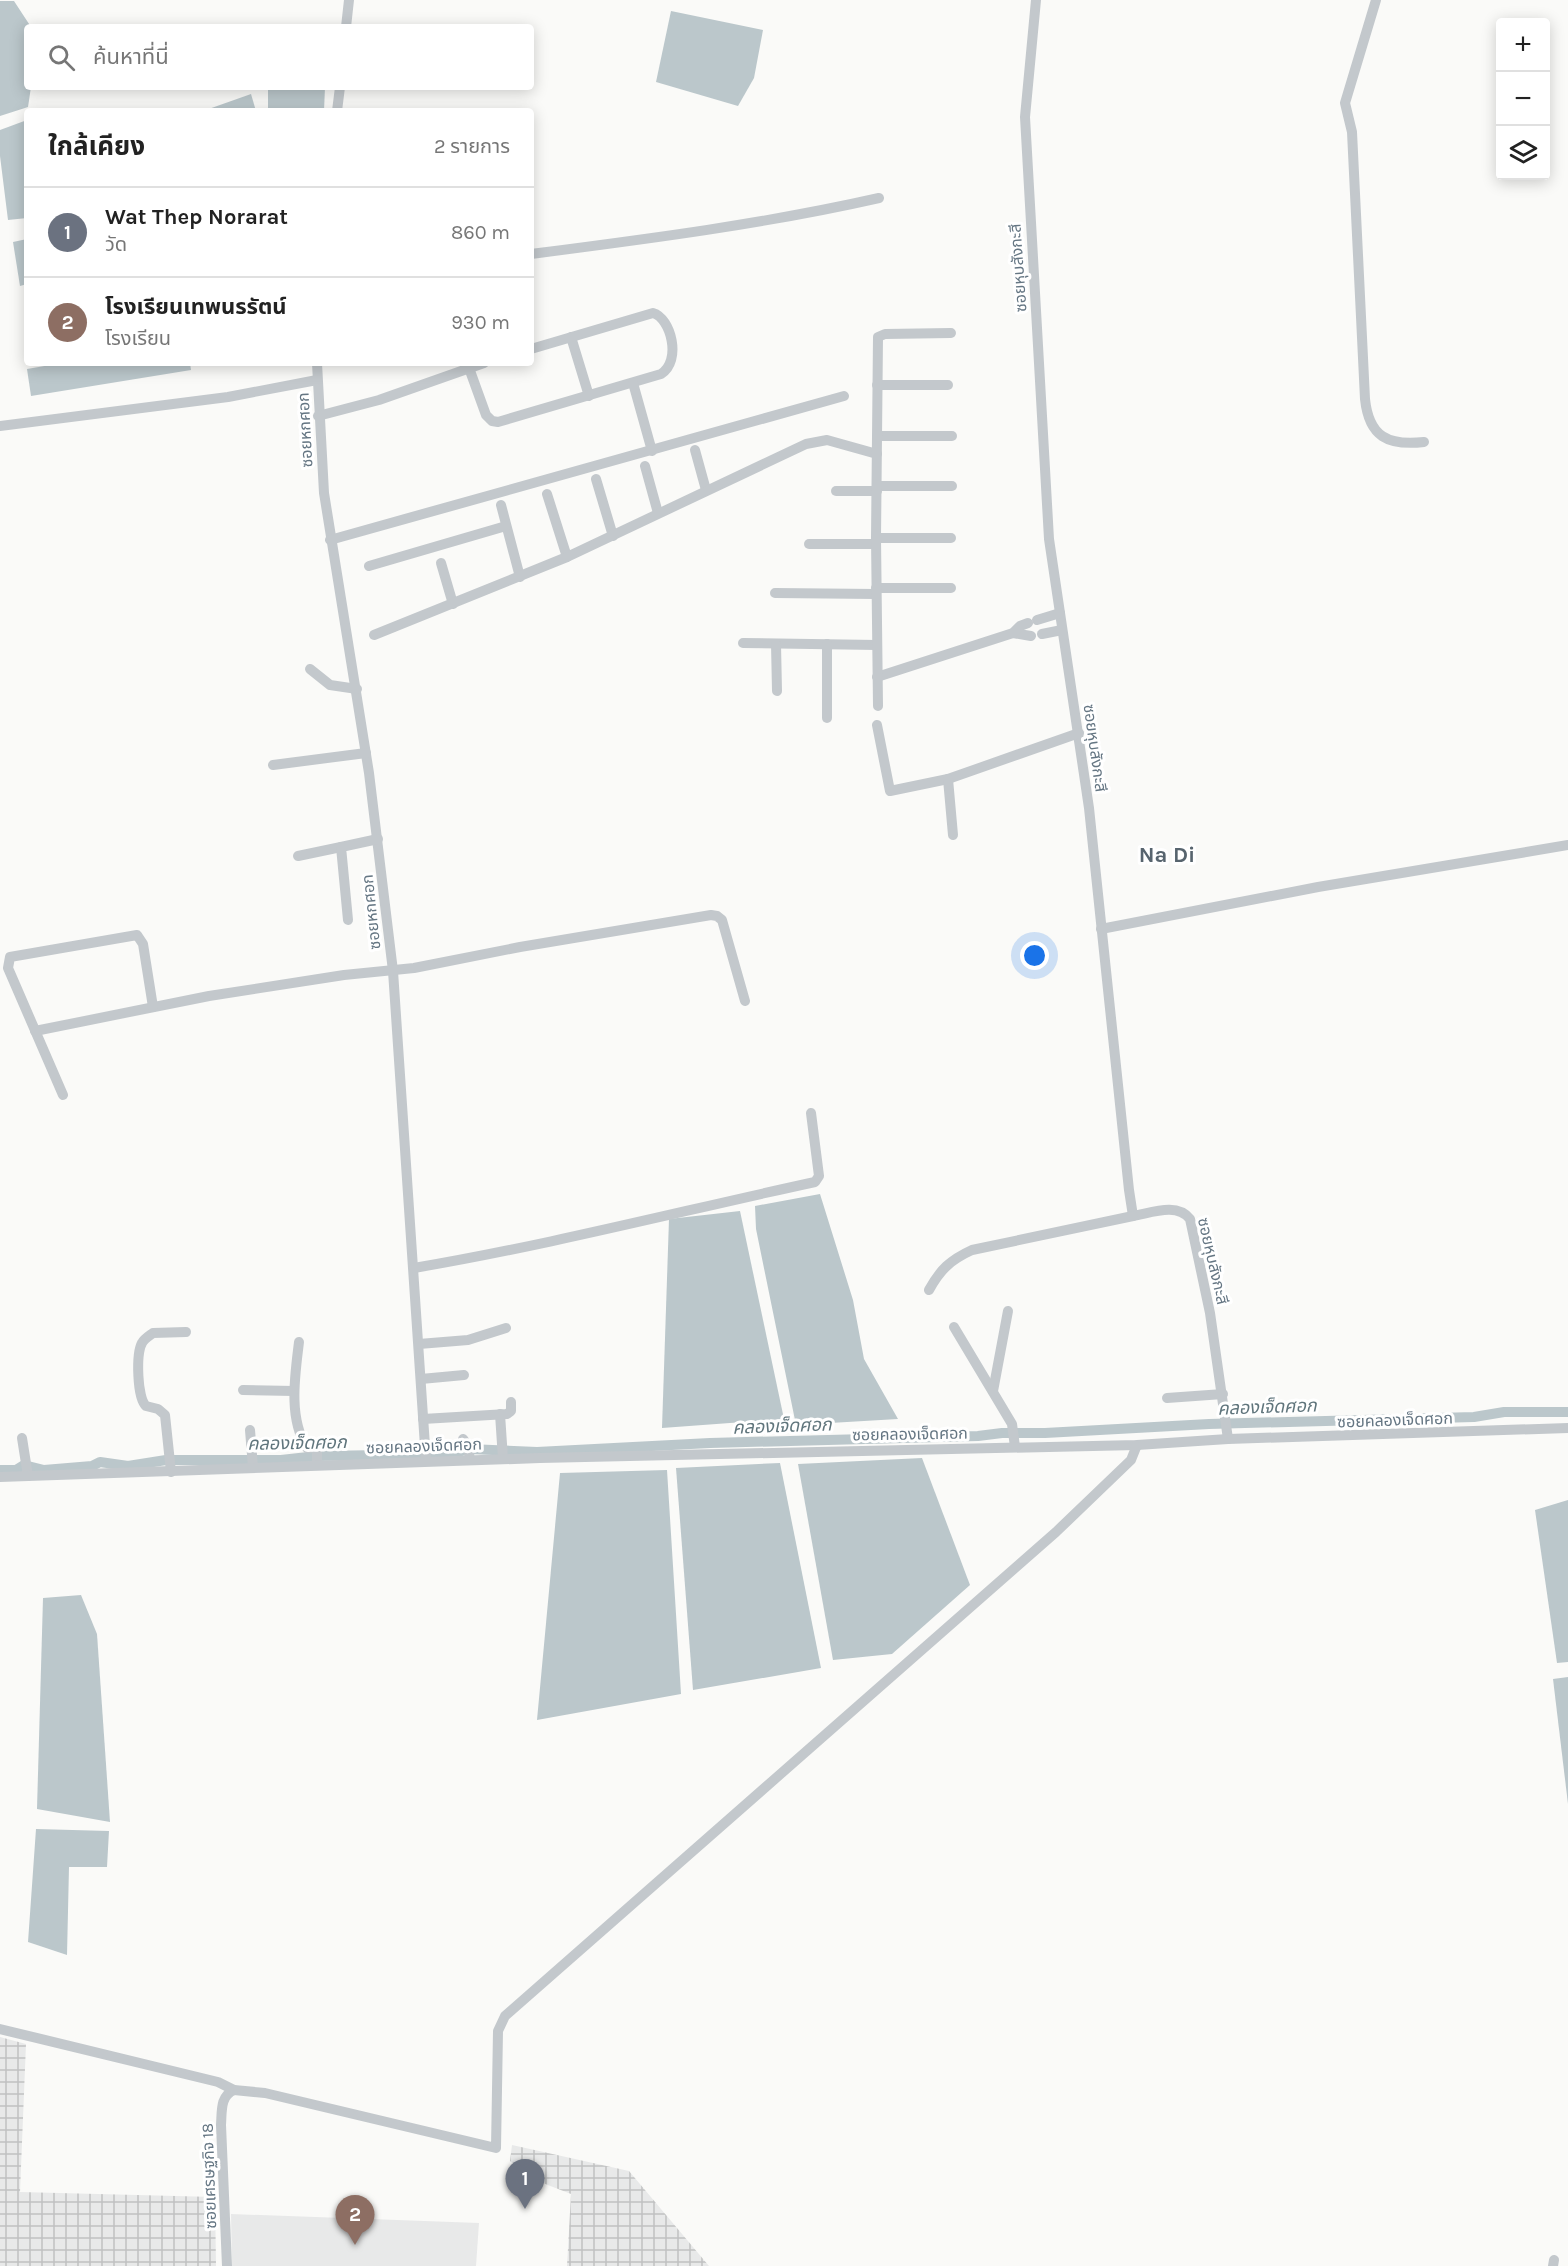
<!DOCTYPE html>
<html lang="th">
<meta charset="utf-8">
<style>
:root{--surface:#fff;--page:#f6f6f6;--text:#222;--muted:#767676;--line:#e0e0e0;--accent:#0f766e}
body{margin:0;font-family:Karla,"Noto Sans Thai",sans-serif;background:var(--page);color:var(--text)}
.controls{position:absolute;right:18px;top:18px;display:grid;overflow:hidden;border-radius:6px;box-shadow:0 3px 15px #0003}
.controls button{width:54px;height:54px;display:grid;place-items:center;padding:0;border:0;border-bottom:2px solid var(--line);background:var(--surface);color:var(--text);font:30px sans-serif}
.you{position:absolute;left:1035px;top:956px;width:21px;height:21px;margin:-15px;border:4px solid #fff;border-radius:50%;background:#1a73e8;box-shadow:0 0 0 9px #1a73e833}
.badge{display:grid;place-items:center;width:39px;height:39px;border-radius:50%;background:var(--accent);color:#fff;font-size:20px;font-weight:700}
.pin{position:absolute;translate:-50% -50px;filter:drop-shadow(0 2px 3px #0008)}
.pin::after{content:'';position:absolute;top:32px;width:21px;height:18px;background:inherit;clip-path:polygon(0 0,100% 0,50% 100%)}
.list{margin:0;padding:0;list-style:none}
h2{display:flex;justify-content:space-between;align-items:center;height:78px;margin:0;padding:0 24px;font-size:26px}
h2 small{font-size:20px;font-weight:400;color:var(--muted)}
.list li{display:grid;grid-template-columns:39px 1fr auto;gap:18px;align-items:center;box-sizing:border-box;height:90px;padding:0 24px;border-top:2px solid var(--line)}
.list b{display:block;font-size:22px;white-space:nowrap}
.list p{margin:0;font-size:20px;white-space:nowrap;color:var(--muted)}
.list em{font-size:20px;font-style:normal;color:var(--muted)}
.icon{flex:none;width:33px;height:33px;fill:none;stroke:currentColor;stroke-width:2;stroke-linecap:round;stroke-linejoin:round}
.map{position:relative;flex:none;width:1568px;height:2266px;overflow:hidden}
.search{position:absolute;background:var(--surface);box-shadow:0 3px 15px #0003;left:24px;top:24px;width:510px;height:66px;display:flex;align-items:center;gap:15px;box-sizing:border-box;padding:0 21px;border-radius:6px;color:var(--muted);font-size:22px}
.panel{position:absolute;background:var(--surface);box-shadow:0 3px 15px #0003;left:24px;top:108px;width:510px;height:258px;border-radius:6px}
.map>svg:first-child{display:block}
</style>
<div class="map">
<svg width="1568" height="2266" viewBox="0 0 1568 2266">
<defs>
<pattern id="industrial-grid" width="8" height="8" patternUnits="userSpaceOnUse" patternTransform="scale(1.5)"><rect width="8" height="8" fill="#e8e9e9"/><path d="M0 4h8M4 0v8" fill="none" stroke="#c0c1c2"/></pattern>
</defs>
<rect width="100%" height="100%" fill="#fafaf8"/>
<path fill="#e8e9e9" d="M231,2214L479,2223L476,2266H232Z"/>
<g fill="url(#industrial-grid)">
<path d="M0,2037L26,2044L20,2192L215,2197L216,2266H0Z"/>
<path d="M512,2145L629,2171L709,2266H567L571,2194L535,2180L510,2161Z"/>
</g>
<g fill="#bbc7cb">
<path d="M0,1H14L31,27H27V87H31L28,107L0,116Z"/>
<path d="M671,11L763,30L754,78L738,106L656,82Z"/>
<path d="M268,87H325L324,111H268Z"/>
<path d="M251,94L256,111H203Z"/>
<path d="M27,120V218L8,220L0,156V130Z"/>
<path d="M27,239V284L20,286L13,242Z"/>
<path d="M62,363H190L191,370L31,396L27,369Z"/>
<path d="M820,1194L853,1300L864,1359L898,1419L796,1425L756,1229L755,1206Z"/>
<path d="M740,1211L784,1419L662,1428L669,1219Z"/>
<path d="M922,1458L970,1585L892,1654L833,1660L798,1464Z"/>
<path d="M780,1463L821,1668L693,1690L676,1468Z"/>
<path d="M667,1470L681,1694L537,1720L560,1473Z"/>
<path d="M1568,1500V1662L1557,1663L1535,1510Z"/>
<path d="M81,1595L97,1634L110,1822L37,1809L43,1598Z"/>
<path d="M1568,1677V1804L1553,1679Z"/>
<path d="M36,1829L109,1831L107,1867H69L67,1955L28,1942Z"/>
</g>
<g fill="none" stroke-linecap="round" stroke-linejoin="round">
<path stroke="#bbc7cb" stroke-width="10" d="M0,1470H16L24,1465L44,1470L92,1466L100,1462L128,1466L166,1460H281L317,1456L451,1454L469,1449L537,1452L710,1443L978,1436L1002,1433H1045L1209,1424L1474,1417L1504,1412H1568"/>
<g stroke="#c3c8cc" stroke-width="10">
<path d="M1036,0L1025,117L1049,539L1089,808L1129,1190L1133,1216C1151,1213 1177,1202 1190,1219L1210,1313L1228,1439"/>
<path d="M1376,0L1345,103L1352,132L1365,399C1369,437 1388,446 1424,442"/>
<path d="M346,27L349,0"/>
<path d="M337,111L340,87"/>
<path d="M531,254C647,239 764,224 879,198"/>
<path d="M571,337L589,396"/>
<path d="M317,363L324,493L369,773L393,971L426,1461"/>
<path d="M469,368L486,415L492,421L498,422L661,374C682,361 671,318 653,313L531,349"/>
<path d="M633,383L652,451"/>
<path d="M877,385H948"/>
<path d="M318,416L379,400L484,363"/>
<path d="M0,426L228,397L317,380"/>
<path d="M877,436H952"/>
<path d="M695,450L706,490"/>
<path d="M645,466L658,513"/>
<path d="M596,479L613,536"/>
<path d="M877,486H952"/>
<path d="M836,491H877"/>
<path d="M547,494L567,557"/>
<path d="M501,505L520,577"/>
<path d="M876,538H951"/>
<path d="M330,540L844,396"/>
<path d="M809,544H876"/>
<path d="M441,563L453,604"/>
<path d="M369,566L506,526"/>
<path d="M876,588H951"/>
<path d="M775,593L876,594"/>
<path d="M1037,620L1060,613"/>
<path d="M1013,633L1031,636"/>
<path d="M1042,634L1062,630"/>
<path d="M374,635L567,557L806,444L827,440L877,454"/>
<path d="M743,643L877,645"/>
<path d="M776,644L777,691"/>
<path d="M310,669L330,685L357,689"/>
<path d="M877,677L1013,633L1020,626L1028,623"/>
<path d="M878,706L876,538L878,337L885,334L951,333"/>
<path d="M827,718V644"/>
<path d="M877,725L890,791L948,779L1079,733"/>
<path d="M273,765L366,753"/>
<path d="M948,779L953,835"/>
<path d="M298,856L341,847"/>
<path d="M348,920L341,847L378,839"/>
<path d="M1101,929L1318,887L1568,845"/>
<path d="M35,1031L209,996L344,975L414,968L520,947L711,915L717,916L722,920L745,1001"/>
<path d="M63,1095L8,968L10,957L137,935L143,944L153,1007"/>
<path d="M414,1268C549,1245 681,1211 815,1182L819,1176L811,1113"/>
<path d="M929,1290C940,1270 950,1260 972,1250L1133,1216"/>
<path d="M954,1327L1012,1424L1015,1447"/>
<path d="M299,1342C295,1375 288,1418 307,1448H317V1465"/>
<path d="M419,1344L468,1340L506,1328"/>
<path d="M421,1379L464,1375"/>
<path d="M243,1390L294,1391"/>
<path d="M993,1391L1008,1311"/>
<path d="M1167,1398L1223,1394"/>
<path d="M500,1414L503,1459"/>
<path d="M423,1419L507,1414L511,1411V1402"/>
<path d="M250,1430L253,1467"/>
<path d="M22,1438L28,1476"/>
<path d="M463,1439L468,1446L470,1460"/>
<path d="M171,1472L165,1415L158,1409L146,1406C137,1398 136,1354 142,1343C144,1339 149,1336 153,1333L186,1332"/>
<path d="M0,1477L540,1458L1137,1445L1228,1439L1568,1428"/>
<path d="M0,2029L218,2082L234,2090L265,2093L496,2148L498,2031L505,2016L1056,1532L1131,1460L1137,1445"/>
<path d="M227,2266L221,2125C222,2111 220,2096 234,2090"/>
<path d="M1553,2266L1554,2260"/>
</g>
</g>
<g text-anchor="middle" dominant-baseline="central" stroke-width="6" stroke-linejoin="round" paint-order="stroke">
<g font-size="16" fill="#657683" stroke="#fff">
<text transform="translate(1018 268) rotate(-94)">ซอยหุบสังกะสี</text>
<text transform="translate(305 430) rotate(-93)">ซอยหกศอก</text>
<text transform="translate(1095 748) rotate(82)">ซอยหุบสังกะสี</text>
<text transform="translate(371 912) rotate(-96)">ซอยหกศอก</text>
<text transform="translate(1213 1261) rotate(77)">ซอยหุบสังกะสี</text>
<text transform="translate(1395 1420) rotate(-2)">ซอยคลองเจ็ดศอก</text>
<text transform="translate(910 1434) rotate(-1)">ซอยคลองเจ็ดศอก</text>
<text transform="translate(424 1446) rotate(-2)">ซอยคลองเจ็ดศอก</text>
<text transform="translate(209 2176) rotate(-92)">ซอยเศรษฐกิจ 18</text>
</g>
<g font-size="18" font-style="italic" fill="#60757c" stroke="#fff">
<text transform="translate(1267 1407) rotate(-2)">คลองเจ็ดศอก</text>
<text transform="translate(782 1426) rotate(-2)">คลองเจ็ดศอก</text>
<text transform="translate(297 1443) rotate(-1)">คลองเจ็ดศอก</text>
</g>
<g font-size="22" font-weight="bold" fill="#57646e" stroke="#fff">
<text x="1167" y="855">Na Di</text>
</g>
</g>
</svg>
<div class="controls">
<button>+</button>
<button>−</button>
<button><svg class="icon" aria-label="layers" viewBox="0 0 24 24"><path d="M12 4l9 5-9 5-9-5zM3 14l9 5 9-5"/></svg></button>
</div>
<div class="you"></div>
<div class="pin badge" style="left:525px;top:2209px;background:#6b7280">1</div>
<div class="pin badge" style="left:355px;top:2245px;background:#8d6e63">2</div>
<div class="search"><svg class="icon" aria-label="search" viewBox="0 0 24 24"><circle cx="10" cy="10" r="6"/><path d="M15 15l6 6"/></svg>ค้นหาที่นี่</div>
<section class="panel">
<h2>ใกล้เคียง<small>2 รายการ</small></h2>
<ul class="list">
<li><span class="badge" style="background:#6b7280">1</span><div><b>Wat Thep Norarat</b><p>วัด</p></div><em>860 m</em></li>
<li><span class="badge" style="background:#8d6e63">2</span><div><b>โรงเรียนเทพนรรัตน์</b><p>โรงเรียน</p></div><em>930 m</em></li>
</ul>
</section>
</div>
